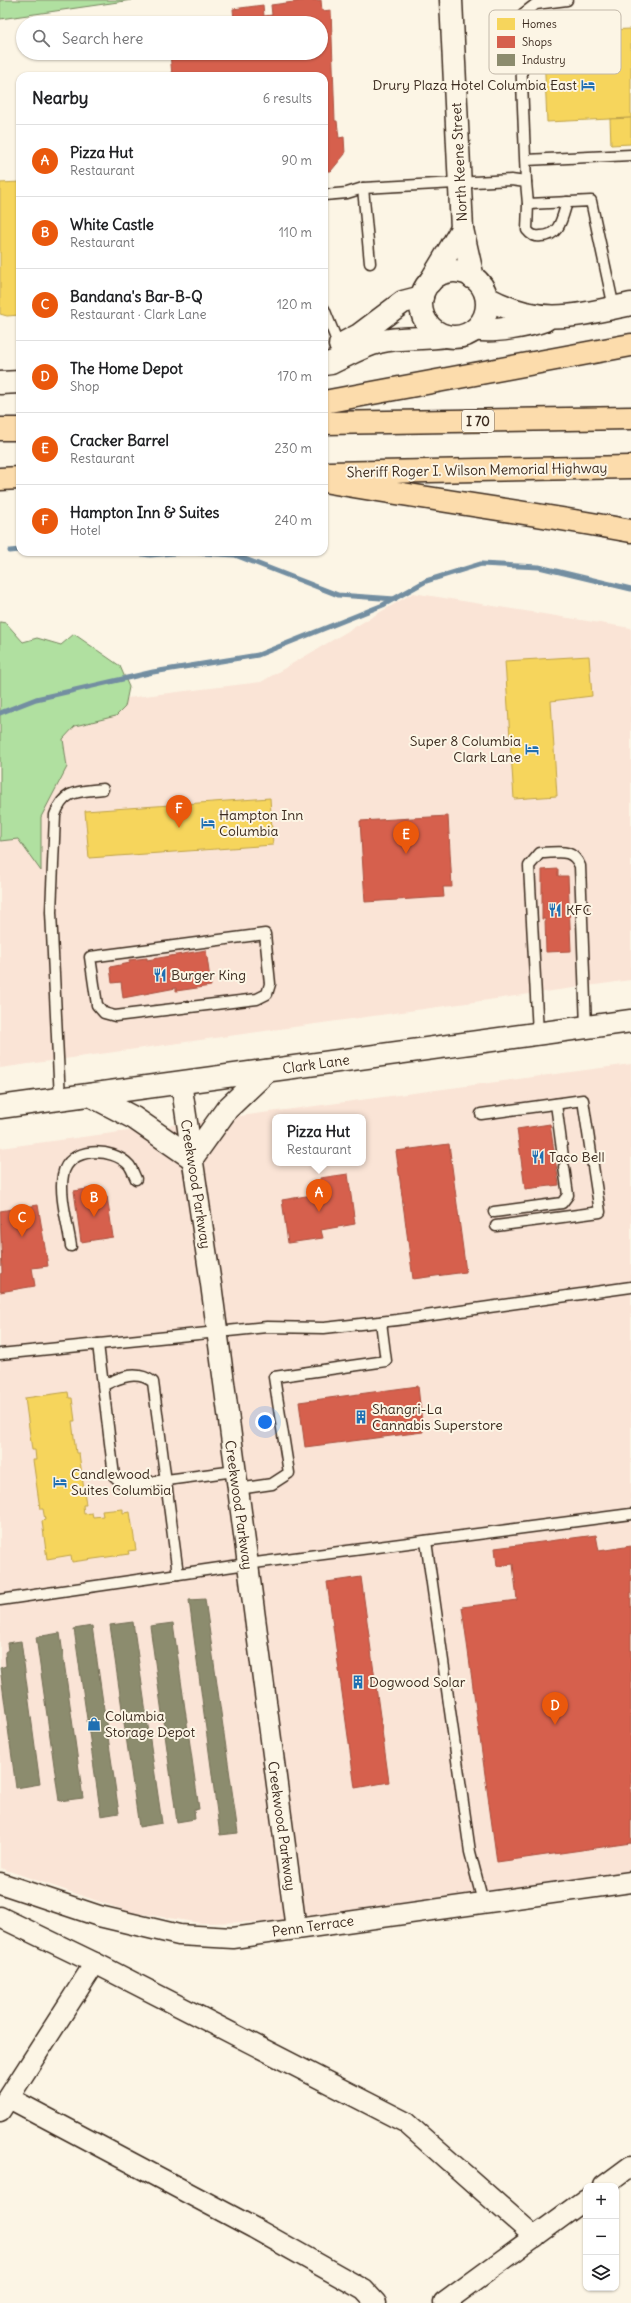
<!DOCTYPE html>
<meta charset="utf-8">
<style>
:root{--surface:#fff;--page:#f6f6f6;--text:#202124;--muted:#757577;--line:#e0e0e0;--accent:#ea580c}
body{margin:0;font-family:Delius,sans-serif;background:var(--page);color:var(--text)}
.controls{position:absolute;right:12px;bottom:12px;display:grid;overflow:hidden;border-radius:8px;box-shadow:0 1px 3px #0004}
.controls button{width:36px;height:36px;display:grid;place-items:center;padding:0;border:0;border-bottom:1px solid var(--line);background:var(--surface);color:var(--text);font:20px sans-serif}
.you{position:absolute;left:265px;top:1422px;width:14px;height:14px;margin:-10px;border:3px solid #fff;border-radius:50%;background:#1a73e8;box-shadow:0 0 0 6px #1a73e833}
.badge{display:grid;place-items:center;width:26px;height:26px;border-radius:50%;background:var(--accent);color:#fff;font-size:13px;font-weight:700}
.pin{position:absolute;translate:-50% -33px;filter:drop-shadow(0 1px 2px #0008)}
.pin::after{content:'';position:absolute;top:21px;width:14px;height:12px;background:inherit;clip-path:polygon(0 0,100% 0,50% 100%)}
.popup{position:absolute;left:272px;top:1114px;width:94px;height:52px;box-sizing:border-box;display:grid;place-content:center;border-radius:8px;background:var(--surface);filter:drop-shadow(0 1px 3px #0005);font-size:13px;white-space:nowrap;color:var(--muted)}
.popup b{font-size:15px;color:var(--text)}
.popup::after{content:'';position:absolute;left:50%;top:100%;margin-left:-8px;border:8px solid transparent;border-top-color:var(--surface)}
.list{margin:0;padding:0;list-style:none}
h2{display:flex;justify-content:space-between;align-items:center;height:52px;margin:0;padding:0 16px;font-size:17px}
h2 small{font-size:13px;font-weight:400;color:var(--muted)}
.list li{display:grid;grid-template-columns:26px 1fr auto;gap:12px;align-items:center;box-sizing:border-box;height:72px;padding:0 16px;border-top:1px solid var(--line)}
.list b{display:block;font-size:15px;white-space:nowrap}
.list p{margin:0;font-size:13px;white-space:nowrap;color:var(--muted)}
.list em{font-size:13px;font-style:normal;color:var(--muted)}
.icon{flex:none;width:22px;height:22px;fill:none;stroke:currentColor;stroke-width:2;stroke-linecap:round;stroke-linejoin:round}
.map{position:relative;flex:none;width:631px;height:2303px;overflow:hidden}
.search{position:absolute;background:var(--surface);box-shadow:0 1px 3px #0004;left:16px;top:16px;width:312px;height:44px;display:flex;align-items:center;gap:10px;box-sizing:border-box;padding:0 14px;border-radius:22px;color:var(--muted);font-size:15px}
.panel{position:absolute;background:var(--surface);box-shadow:0 1px 3px #0004;left:16px;top:72px;width:312px;height:484px;border-radius:12px}
.map>svg:first-child{display:block}
</style>
<div class="map">
<svg width="631" height="2303" viewBox="0 0 631 2303">
<rect width="100%" height="100%" fill="#fcf5e5"/>
<filter id="ink" filterUnits="userSpaceOnUse"><feTurbulence type="fractalNoise" baseFrequency=".025" numOctaves="2"/><feDisplacementMap in="SourceGraphic" scale="8" xChannelSelector="R" yChannelSelector="G"/><feConvolveMatrix kernelMatrix="1 2 1 2 8 2 1 2 1" color-interpolation-filters="sRGB"/></filter>
<g filter="url(#ink)">
<g fill="#fae4d6" fill-rule="evenodd">
<path d="M413,593L631,628V980L0,1068V698L27,710L261,682Z"/>
<path d="M631,1064V1871L264,1922L201,1923L130,1912L0,1868V1148ZM275,1117H363V1163H275Z"/>
</g>
<g fill="#b0e0a0" stroke="#76855f">
<path d="M0,0H132L0,19Z"/>
<path d="M0,622L6,623L23,642L37,638L61,645L74,634L120,666L129,687L125,707L116,716L75,726L63,739L67,767L41,817V871L18,839L0,841Z"/>
</g>
<g fill="#f6d55c" stroke="#bea249">
<path d="M631,29V118L547,122L544,52H558L557,32Z"/>
<path d="M631,118V144L611,145L610,119Z"/>
<path d="M20,182V315L7,316L0,314V183Z"/>
<path d="M589,656L592,696L551,701L557,796L514,799L505,661Z"/>
<path d="M270,798L273,845L89,858L85,811Z"/>
<path d="M68,1392L69,1398H72L75,1421H72L76,1453H79L86,1505H83L84,1514L92,1513L93,1517L103,1516L102,1511L123,1509V1513L130,1512L136,1550L128,1551L129,1554L72,1562L71,1555L47,1559L42,1521L45,1520L43,1509H40L33,1460H36L35,1450H32L25,1398Z"/>
</g>
<g fill="#d6604d" stroke="#a8503f">
<path d="M309,0H321L322,11L331,10L335,121H337L339,138L344,137L345,154L331,171H324V76H172L170,53H321V23H209L234,20L233,9L263,5L264,16L272,15L271,5Z"/>
<path d="M448,816L452,887H443L444,897L365,902L360,821Z"/>
<path d="M558,869V876H568L571,951L546,952L545,919H542V870Z"/>
<path d="M206,950L211,986L176,991V988L123,998L121,982L112,983L110,967L130,963L129,960L147,958V960Z"/>
<path d="M550,1124L559,1185L525,1189L517,1129Z"/>
<path d="M449,1144L466,1272L413,1279L396,1151Z"/>
<path d="M348,1174L355,1224L321,1230L323,1238L288,1243L282,1200L312,1195L320,1186V1178Z"/>
<path d="M100,1187L101,1197L107,1196L113,1237L81,1242L74,1191Z"/>
<path d="M38,1205L48,1266L32,1268L35,1286L0,1292V1274L2,1273L0,1211Z"/>
<path d="M418,1386L423,1432L305,1447L299,1402Z"/>
<path d="M596,1535L599,1551L631,1546V1843L497,1862L462,1607L517,1600L513,1564L497,1566L495,1548Z"/>
<path d="M361,1577L389,1782L355,1788L327,1582Z"/>
</g>
<g fill="#8c8c6e" stroke="#746f56">
<path d="M205,1599L238,1833L220,1835L189,1600Z"/>
<path d="M133,1622L162,1823L139,1827L110,1625Z"/>
<path d="M173,1623L199,1809L194,1810L195,1819L177,1822L150,1626Z"/>
<path d="M92,1626L119,1813L101,1816L74,1629Z"/>
<path d="M60,1633L83,1798L59,1801L36,1637Z"/>
<path d="M21,1641L40,1784L16,1788L0,1668L6,1666L5,1652L8,1650L7,1643Z"/>
</g>
<g fill="none" stroke-linecap="round" stroke-linejoin="round">
<g stroke="#738ea1" stroke-width="5">
<path d="M10,551L20,550"/>
<path d="M128,552L150,555L187,552L235,555L338,595L395,599"/>
<path d="M0,713L36,699L153,672L258,655L383,605L426,581L481,564L539,567L631,589"/>
</g>
<g stroke="#3b2a1e" stroke-width="13">
<g id="lane">
<path d="M526,160L631,155"/>
<path d="M526,182L520,32L523,14L536,4L567,0"/>
<path d="M324,195L347,193L363,188"/>
<path d="M528,204L527,230C531,235 534,237 541,236C560,236 562,218 567,202"/>
<path d="M370,263L363,188L511,180L526,182L528,204L591,201L614,308"/>
<path d="M324,309L339,346"/>
<path d="M265,934L270,984L267,994L257,999L115,1016L104,1013L97,1005L90,957Z"/>
<path d="M538,1033L529,866L540,853C558,853 572,847 580,866L586,1027"/>
<path d="M60,1099L51,912L55,815C64,789 79,792 103,789"/>
<path d="M556,1104L563,1157"/>
<path d="M481,1114L583,1100L600,1212L496,1226"/>
<path d="M494,1212L562,1203L568,1195L564,1167"/>
<path d="M71,1246C68,1225 59,1195 63,1175C68,1146 113,1147 129,1165C132,1169 134,1175 136,1179"/>
<path d="M98,1344L114,1476L123,1484H136L235,1471"/>
<path d="M0,1354L267,1327L324,1328L397,1320L631,1287"/>
<path d="M104,1385C120,1377 137,1370 153,1382L178,1574"/>
<path d="M238,1489L272,1484L289,1473L274,1377L386,1361L381,1322"/>
<path d="M426,1541L470,1852L483,1902"/>
<path d="M0,1600L247,1564L631,1514"/>
</g>
</g>
<g stroke="#3b2a1e" stroke-width="23">
<g id="street">
<path d="M181,1082L211,1284L296,1929"/>
<path d="M0,1883L99,1916L179,1935L233,1938L631,1882"/>
<path d="M0,1917L95,1963L405,2122L535,2237"/>
<path d="M9,2098L254,2228L364,2290L376,2303"/>
<path d="M0,2111L95,1963"/>
<path d="M604,2186L631,2166"/>
<path d="M444,2303L586,2199"/>
</g>
</g>
<g stroke="#3b2a1e" stroke-width="25">
<g id="secondary">
<path d="M451,0L462,229L473,278"/>
<circle cx="454" cy="304" r="33"/>
<path d="M430,282L462,229"/>
<path d="M487,298C541,327 575,316 631,304"/>
<path d="M476,329C492,333 529,326 545,320"/>
<path d="M340,345L359,335L403,302L422,297"/>
<path d="M324,364L331,363C346,356 362,346 379,342C401,336 424,340 446,336"/>
<path d="M0,383L20,382"/>
<path d="M90,1095L134,1118L192,1158L227,1109L267,1071"/>
<path d="M0,1107L631,1021"/>
</g>
</g>
<g stroke="#3b2a1e" stroke-width="25">
<g id="highway">
<path d="M324,402L631,345"/>
<path d="M324,423L631,418"/>
<path d="M0,429H20"/>
<path d="M329,473L631,467"/>
<path d="M0,479L20,478"/>
<path d="M324,481C426,499 529,512 631,531"/>
</g>
</g>
<use href="#lane" stroke="#fcf5e5" stroke-width="10"/>
<use href="#street" stroke="#fcf5e5" stroke-width="20"/>
<use href="#secondary" stroke="#fcf5e5" stroke-width="22"/>
<use href="#highway" stroke="#fcdcac" stroke-width="22"/>
</g>
</g>
<defs>
<g id="hotel-bare" transform="scale(1.08)"><path d="M-6-4.5h1.5V1H6V5H4.5V3h-9V5H-6ZM-4 0a1.8 1.8 0 1 1 3.6 0ZM.5 0V-2.5h3Q6-2.5 6 0Z" fill="#1f6fb2" stroke="#fcf5e5" stroke-width="2.5" paint-order="stroke"/></g>
<g id="restaurant-bare" transform="scale(1.08)"><path d="M-5-6h1v4h1v-4h1v4h1v-4h1v5L-1.5 .5V6h-2V.5L-5-1ZM5-6V6H3V1.5H1.5Q1.5-4 5-6Z" fill="#1f6fb2" stroke="#fcf5e5" stroke-width="2.5" paint-order="stroke"/></g>
<g id="building-bare" transform="scale(1.08)"><path d="M-4-6H4V6H1V3H-1V6H-4ZM-2.5-4.3h1.7v1.8h-1.7ZM.8-4.3h1.7v1.8H.8ZM-2.5-1h1.7V.8h-1.7ZM.8-1h1.7V.8H.8Z" fill="#1f6fb2" stroke="#fcf5e5" stroke-width="2.5" paint-order="stroke"/></g>
<g id="shop-bare" transform="scale(1.08)"><path d="M-5-2.5h2.3a2.7 3.5 0 0 1 5.4 0H5L5.5 6h-11ZM-1.5-2.5h3a1.5 2.3 0 0 0-3 0Z" fill="#1f6fb2" stroke="#fcf5e5" stroke-width="2.5" paint-order="stroke"/></g>
</defs>
<g fill-rule="evenodd">
<use href="#hotel-bare" x="588" y="85"/>
<use href="#hotel-bare" x="532" y="749"/>
<use href="#hotel-bare" x="208" y="823"/>
<use href="#restaurant-bare" x="555" y="910"/>
<use href="#restaurant-bare" x="160" y="975"/>
<use href="#restaurant-bare" x="538" y="1157"/>
<use href="#building-bare" x="361" y="1417"/>
<use href="#hotel-bare" x="60" y="1482"/>
<use href="#building-bare" x="358" y="1682"/>
<use href="#shop-bare" x="94" y="1724"/>
</g>
<g text-anchor="middle" dominant-baseline="central" stroke-width="4" stroke-linejoin="round" paint-order="stroke">
<rect fill="#fcf5e5" stroke="#75675a" stroke-width="1" x="462" y="410" width="32" height="22" rx="3"/>
<g font-size="13" font-weight="bold" fill="#3b2a1e">
<text x="478" y="421">I 70</text>
</g>
<g font-size="14" fill="#3b2a1e" stroke="#fcf5e5" text-anchor="start">
<text x="577" y="85" text-anchor="end">Drury Plaza Hotel Columbia East</text>
<text x="521" y="741" text-anchor="end">Super 8 Columbia<tspan x="521" dy="16">Clark Lane</tspan></text>
<text x="219" y="815">Hampton Inn<tspan x="219" dy="16">Columbia</tspan></text>
<text x="566" y="910">KFC</text>
<text x="171" y="975">Burger King</text>
<text x="549" y="1157">Taco Bell</text>
<text x="372" y="1409">Shangri-La<tspan x="372" dy="16">Cannabis Superstore</tspan></text>
<text x="71" y="1474">Candlewood<tspan x="71" dy="16">Suites Columbia</tspan></text>
<text x="369" y="1682">Dogwood Solar</text>
<text x="105" y="1716">Columbia<tspan x="105" dy="16">Storage Depot</tspan></text>
</g>
<g font-size="14" fill="#3b2a1e" stroke="#fcf5e5">
<text transform="translate(459 162) rotate(-93)">North Keene Street</text>
<text transform="translate(477 470) rotate(-1)">Sheriff Roger I. Wilson Memorial Highway</text>
<text transform="translate(316 1064) rotate(-8)">Clark Lane</text>
<text transform="translate(196 1184) rotate(81)">Creekwood Parkway</text>
<text transform="translate(239 1505) rotate(82)">Creekwood Parkway</text>
<text transform="translate(282 1826) rotate(82)">Creekwood Parkway</text>
<text transform="translate(313 1926) rotate(-8)">Penn Terrace</text>
</g>
</g>
<rect x="489" y="10" width="132" height="64" rx="6" fill="#fcf5e5" stroke="#c2b8a9" stroke-width="1"/>
<rect x="497" y="18" width="18" height="12" fill="#f6d55c"/>
<rect x="497" y="36" width="18" height="12" fill="#d6604d"/>
<rect x="497" y="54" width="18" height="12" fill="#8c8c6e"/>
<g font-size="11" fill="#3b2a1e">
<text x="522" y="28">Homes</text>
<text x="522" y="46">Shops</text>
<text x="522" y="64">Industry</text>
</g>
</svg>
<div class="controls">
<button>+</button>
<button>−</button>
<button><svg class="icon" aria-label="layers" viewBox="0 0 24 24"><path d="M12 4l9 5-9 5-9-5zM3 14l9 5 9-5"/></svg></button>
</div>
<div class="you"></div>
<div class="pin badge" style="left:319px;top:1212px">A</div>
<div class="popup"><b>Pizza Hut</b>Restaurant</div>
<div class="pin badge" style="left:94px;top:1217px">B</div>
<div class="pin badge" style="left:22px;top:1237px">C</div>
<div class="pin badge" style="left:555px;top:1725px">D</div>
<div class="pin badge" style="left:406px;top:854px">E</div>
<div class="pin badge" style="left:179px;top:828px">F</div>
<div class="search"><svg class="icon" aria-label="search" viewBox="0 0 24 24"><circle cx="10" cy="10" r="6"/><path d="M15 15l6 6"/></svg>Search here</div>
<section class="panel">
<h2>Nearby<small>6 results</small></h2>
<ul class="list">
<li><span class="badge">A</span><div><b>Pizza Hut</b><p>Restaurant</p></div><em>90 m</em></li>
<li><span class="badge">B</span><div><b>White Castle</b><p>Restaurant</p></div><em>110 m</em></li>
<li><span class="badge">C</span><div><b>Bandana's Bar-B-Q</b><p>Restaurant · Clark Lane</p></div><em>120 m</em></li>
<li><span class="badge">D</span><div><b>The Home Depot</b><p>Shop</p></div><em>170 m</em></li>
<li><span class="badge">E</span><div><b>Cracker Barrel</b><p>Restaurant</p></div><em>230 m</em></li>
<li><span class="badge">F</span><div><b>Hampton Inn &amp; Suites</b><p>Hotel</p></div><em>240 m</em></li>
</ul>
</section>
</div>
